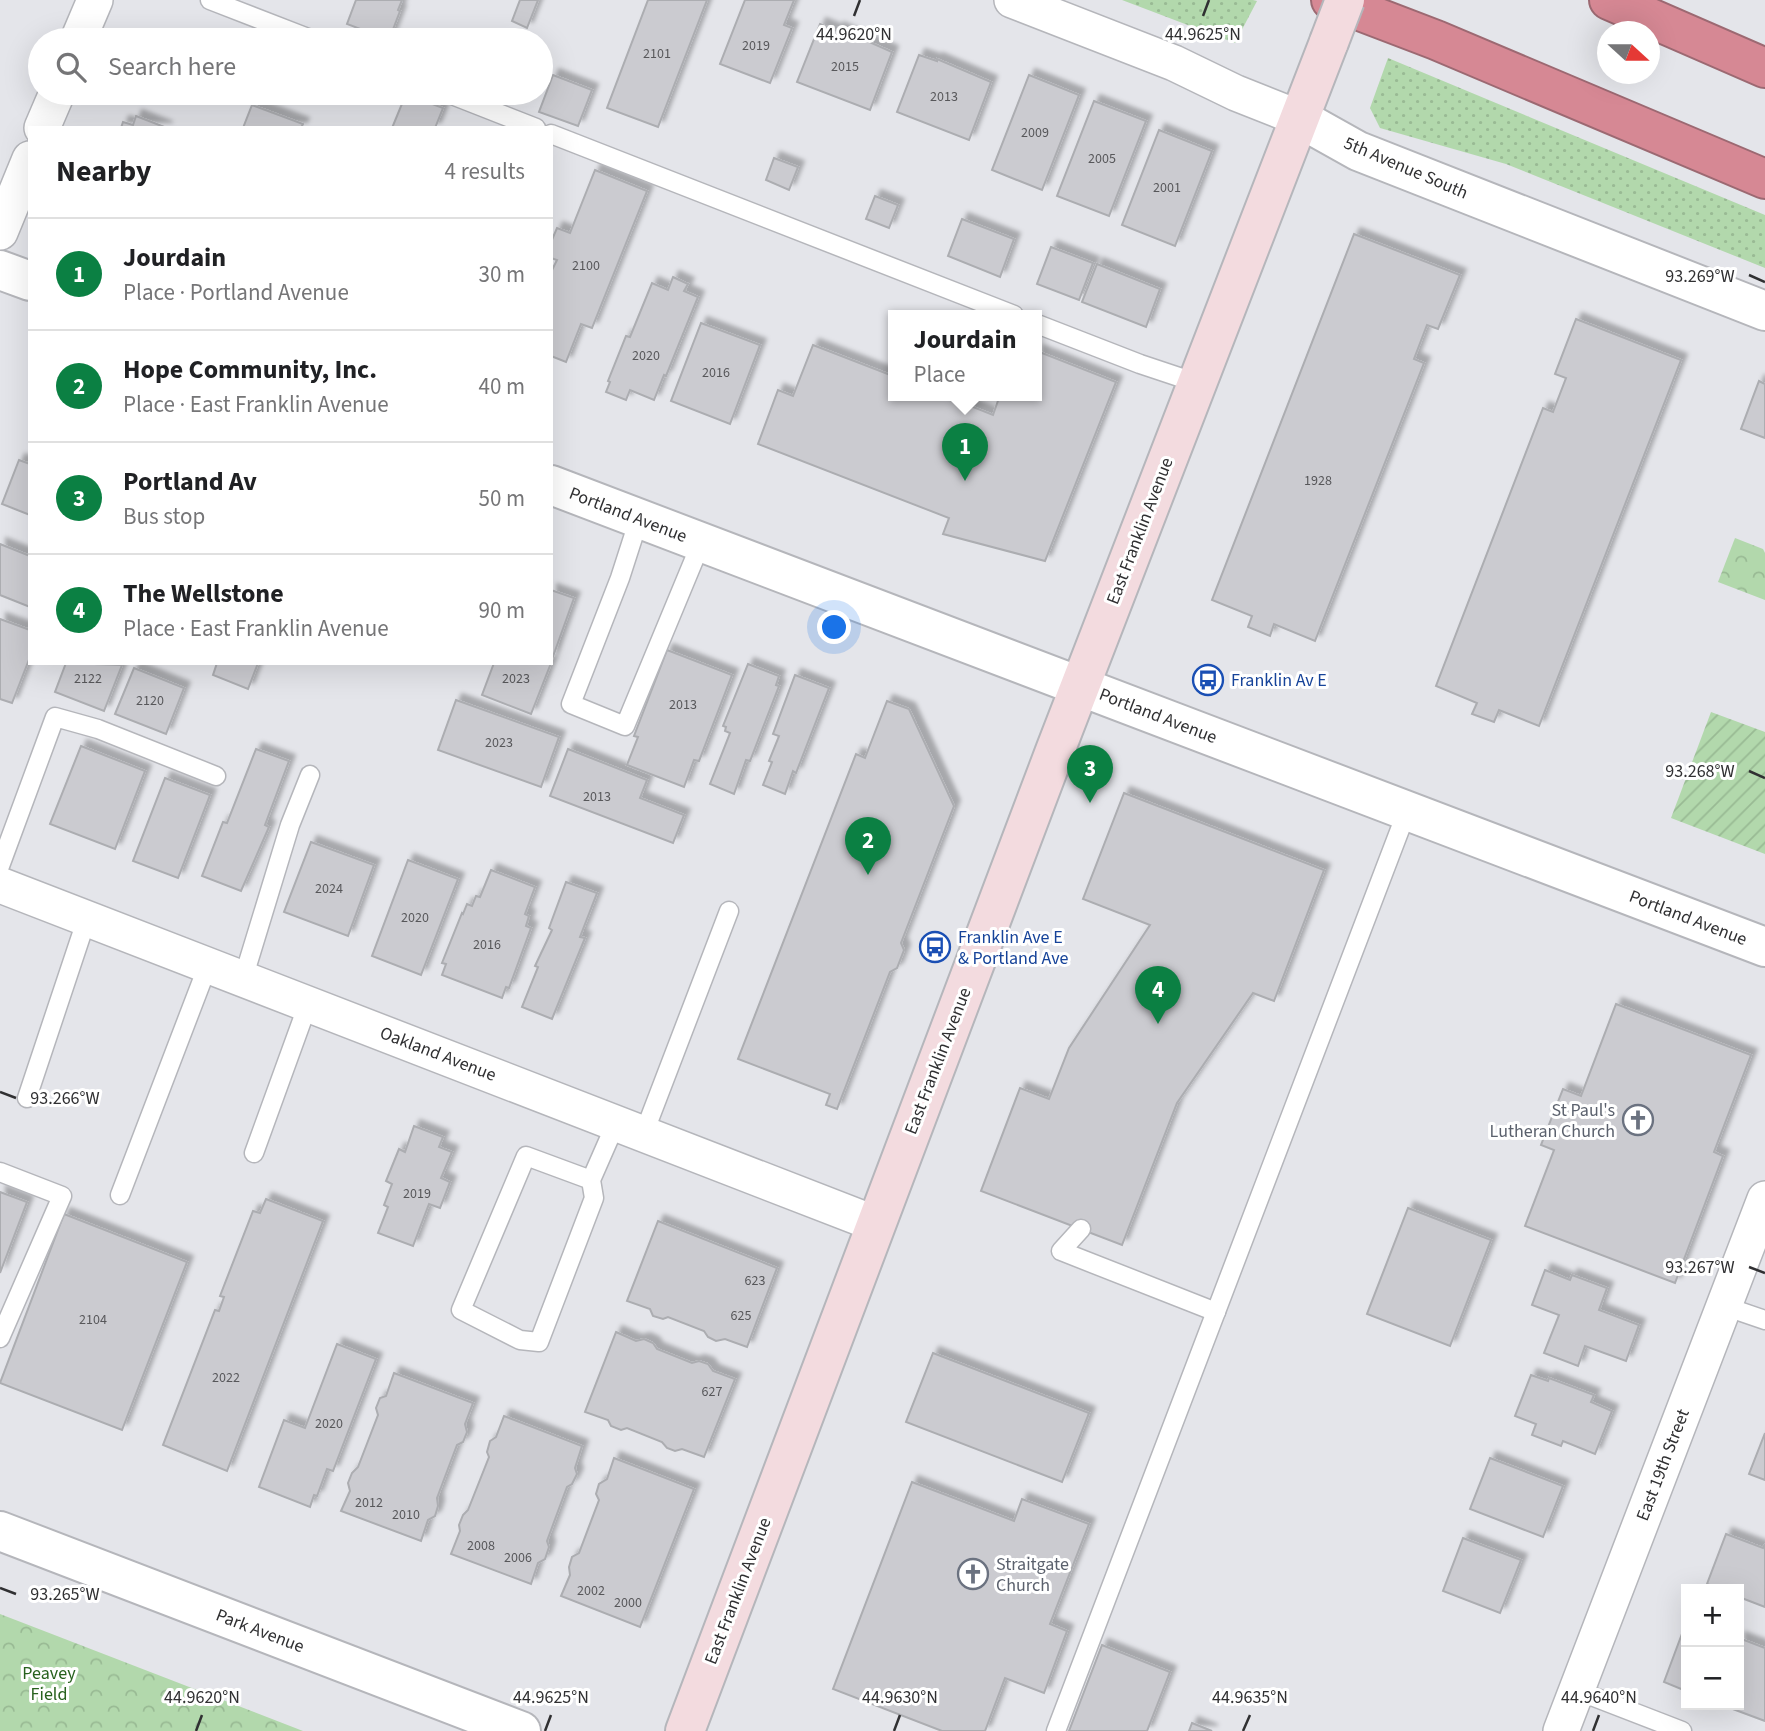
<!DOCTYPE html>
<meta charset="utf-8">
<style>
:root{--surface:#fff;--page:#f6f6f6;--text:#202124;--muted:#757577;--line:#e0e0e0;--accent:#0b8043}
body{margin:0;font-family:"Source Sans 3",sans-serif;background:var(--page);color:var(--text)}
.controls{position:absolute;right:21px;bottom:21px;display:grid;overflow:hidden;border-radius:0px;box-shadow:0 7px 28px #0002}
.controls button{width:63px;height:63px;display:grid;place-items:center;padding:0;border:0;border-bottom:2px solid var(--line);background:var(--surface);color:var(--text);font:35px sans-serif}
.compass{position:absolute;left:1597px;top:21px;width:63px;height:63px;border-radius:50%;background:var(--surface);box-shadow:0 7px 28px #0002;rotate:111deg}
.you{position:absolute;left:835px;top:628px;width:24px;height:24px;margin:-18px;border:5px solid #fff;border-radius:50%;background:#1a73e8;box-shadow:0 0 0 10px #1a73e833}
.badge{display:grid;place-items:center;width:46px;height:46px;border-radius:50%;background:var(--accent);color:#fff;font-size:23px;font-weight:700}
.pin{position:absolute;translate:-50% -58px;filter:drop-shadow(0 2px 4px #0008)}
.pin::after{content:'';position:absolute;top:37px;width:24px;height:21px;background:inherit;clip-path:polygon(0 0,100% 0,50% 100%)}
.popup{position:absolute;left:888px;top:310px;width:154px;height:91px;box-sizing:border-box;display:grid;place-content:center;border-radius:0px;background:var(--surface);filter:drop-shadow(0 2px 5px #0005);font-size:23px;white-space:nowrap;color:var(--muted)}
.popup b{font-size:26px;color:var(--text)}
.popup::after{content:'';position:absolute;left:50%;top:100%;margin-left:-14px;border:14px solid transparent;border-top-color:var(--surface)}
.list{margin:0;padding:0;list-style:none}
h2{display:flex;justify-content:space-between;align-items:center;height:91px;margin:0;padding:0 28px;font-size:30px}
h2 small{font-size:23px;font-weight:400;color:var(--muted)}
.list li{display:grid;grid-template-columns:46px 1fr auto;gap:21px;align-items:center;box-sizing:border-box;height:112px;padding:0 28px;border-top:2px solid var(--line)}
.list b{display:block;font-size:26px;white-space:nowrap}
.list p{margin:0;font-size:23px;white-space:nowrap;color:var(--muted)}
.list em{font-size:23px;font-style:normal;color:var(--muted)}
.icon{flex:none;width:38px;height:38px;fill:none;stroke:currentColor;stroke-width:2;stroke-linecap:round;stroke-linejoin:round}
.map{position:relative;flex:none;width:1765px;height:1731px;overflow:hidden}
.search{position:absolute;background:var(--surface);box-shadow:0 7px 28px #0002;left:28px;top:28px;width:525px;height:77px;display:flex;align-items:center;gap:18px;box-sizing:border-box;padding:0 24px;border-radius:38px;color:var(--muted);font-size:26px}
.panel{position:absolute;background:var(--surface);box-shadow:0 7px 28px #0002;left:28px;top:126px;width:525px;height:539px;border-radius:0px}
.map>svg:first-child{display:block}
</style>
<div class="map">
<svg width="1765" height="1731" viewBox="0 0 1765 1731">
<defs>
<pattern id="grass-dots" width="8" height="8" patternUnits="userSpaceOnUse" patternTransform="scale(1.75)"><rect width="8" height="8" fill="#b2d8ac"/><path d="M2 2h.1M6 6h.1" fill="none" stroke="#99ba94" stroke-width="1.8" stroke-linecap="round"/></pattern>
<pattern id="park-crowns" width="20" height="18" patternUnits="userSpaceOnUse" patternTransform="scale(1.75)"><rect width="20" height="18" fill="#b2d8ac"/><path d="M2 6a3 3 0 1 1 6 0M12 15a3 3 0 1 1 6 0" fill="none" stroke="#99ba94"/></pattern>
<pattern id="garden-furrows" width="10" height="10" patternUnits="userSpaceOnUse" patternTransform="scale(1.75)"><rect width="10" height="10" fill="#b2d8ac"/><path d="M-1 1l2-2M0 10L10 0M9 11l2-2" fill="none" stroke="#99ba94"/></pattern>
<filter id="shadow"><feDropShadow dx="6" dy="-6" stdDeviation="2" flood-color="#0004"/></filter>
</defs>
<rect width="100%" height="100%" fill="#e4e5ea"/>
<g fill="url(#grass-dots)">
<path d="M1122,0H1253L1257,1L1235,43Z"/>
<path d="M1388,58L1765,215V268L1506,164L1380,128L1370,108Z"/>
</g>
<g fill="url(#park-crowns)">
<path d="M1735,538L1763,549L1765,553V600L1718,582Z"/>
<path d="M0,1614L303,1731H0Z"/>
</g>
<path fill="url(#garden-furrows)" d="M1711,712L1765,732V854L1671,818Z"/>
<g fill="#cbcbd0" stroke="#acadb1" stroke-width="2" filter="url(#shadow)">
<path d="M356,0H402L398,10L400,11L389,40L347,24Z"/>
<path d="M520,0H538L527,28L512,21Z"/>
<path d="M648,0H707L658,127L607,108Z"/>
<path d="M745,0H794L784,25L792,28L770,83L720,64Z"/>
<path d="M820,24L837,31L838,28L892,52L870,110L797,82Z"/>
<path d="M919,55L937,61V59L991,82L969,140L897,112Z"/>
<path d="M553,75L592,90L578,126L539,112Z"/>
<path d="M1029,75L1079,95L1042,190L992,170Z"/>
<path d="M406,94L443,108L435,128H392Z"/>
<path d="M1094,101L1146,121L1109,216L1057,196Z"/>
<path d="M252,105L303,124L301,128H243Z"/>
<path d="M136,116L167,128H121L123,122L133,125Z"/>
<path d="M1159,130L1212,151L1175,246L1122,225Z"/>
<path d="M774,158L798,167L789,190L766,180Z"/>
<path d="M595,170L647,191L592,328L581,324L566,362L551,356V272L557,260L551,258V242L557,228L570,233Z"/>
<path d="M875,196L898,205L889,228L866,219Z"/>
<path d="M962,219L1014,239L1000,277L948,256Z"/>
<path d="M1354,234L1460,275L1438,329L1427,325L1414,359L1424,363L1315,641L1274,624L1270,636L1248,627L1252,616L1212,600Z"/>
<path d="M1051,247L1093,263L1079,300L1037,284Z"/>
<path d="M1097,264L1160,289L1146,327L1082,302Z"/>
<path d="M673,277L688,284L684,291L698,297L666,376L664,375L654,400L630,390L626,400L606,392L610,382L608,381L626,336L630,337L652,283L668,290Z"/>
<path d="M1576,319L1681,360L1539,726L1499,710L1494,722L1472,714L1477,703L1436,686L1543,408L1553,412L1566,378L1555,374Z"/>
<path d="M701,323L760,345L730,424L671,401Z"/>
<path d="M813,345L893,376V395H943L993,415L1000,395H1037V351L1116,382L1045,561L943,534L949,518L758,444L778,390L793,396Z"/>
<path d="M1759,381L1765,384V438L1741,429Z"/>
<path d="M19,460L30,464V515L2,504Z"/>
<path d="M0,544L30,556V607L0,595Z"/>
<path d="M551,590L574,598L551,662Z"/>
<path d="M0,619L30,630V657L12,703L0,699Z"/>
<path d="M667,650L732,675L699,761L694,760L684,787L627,765L638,737L634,736Z"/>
<path d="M66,663L122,665L104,711L55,692Z"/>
<path d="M217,663H258L248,689L213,675Z"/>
<path d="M494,663H551L531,714L482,695Z"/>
<path d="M748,664L779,676L776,685L779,686L750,761L746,760L734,794L710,784L730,733L725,731L726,727L723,726Z"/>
<path d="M134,668L184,688L166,734L115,714Z"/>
<path d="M795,675L829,688L796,773L793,771L785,794L763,785L772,762L769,761L779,736L773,734Z"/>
<path d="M456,700L559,737L541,787L438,750Z"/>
<path d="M887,701L909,709L954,806L901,943L904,950L897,968L890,972L837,1109L826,1105L830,1094L738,1059L856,754L865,758Z"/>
<path d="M81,746L145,771L115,849L50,824Z"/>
<path d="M256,749L289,761L265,825L269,827L241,891L202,876L223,822L227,823Z"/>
<path d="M568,749L647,780L640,798L684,815L673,843L550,796Z"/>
<path d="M165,778L210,795L178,878L133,861Z"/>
<path d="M1124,793L1324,870L1274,1001L1253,993L1177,1103L1122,1245L981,1191L1020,1088L1049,1099L1069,1048L1150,925L1083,899Z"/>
<path d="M311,842L374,865L348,936L284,912Z"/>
<path d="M408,860L458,879L421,975L372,956Z"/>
<path d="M491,870L535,887L525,914L529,916L526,926L531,928L509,988L506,987L502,998L442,975L446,964L442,963L462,913L463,914L467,904L472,906L476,896L480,897Z"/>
<path d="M566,882L597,893L580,937L585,938L552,1019L522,1007L538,967L535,966L552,930L549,928Z"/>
<path d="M1616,1004L1751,1055L1714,1152L1723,1156L1675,1283L1525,1226L1554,1150L1541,1145L1563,1089L1581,1096Z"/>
<path d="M414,1126L443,1137L439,1147L452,1152L441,1178L450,1182L440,1208L429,1204L413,1246L378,1233L388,1207L384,1205L392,1184L386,1181L399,1149L405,1152Z"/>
<path d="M0,1192L27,1202L0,1273Z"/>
<path d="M266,1199L323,1221L227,1471L163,1445L215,1310L219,1311L224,1297L220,1296L253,1211L260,1213Z"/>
<path d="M1408,1208L1491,1240L1450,1346L1367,1314Z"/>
<path d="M64,1214L187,1262L122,1430L0,1383Z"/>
<path d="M658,1221L777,1268L747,1347L725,1339L716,1341L708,1337L704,1331L668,1317L663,1319L653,1316L650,1309L627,1301Z"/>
<path d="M1545,1270L1570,1280L1572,1275L1607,1288L1599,1310L1639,1325L1626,1361L1585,1346L1578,1366L1544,1353L1559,1315L1532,1305Z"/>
<path d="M616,1332L636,1341L644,1339L653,1343L657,1349L692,1363L699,1361L708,1364L713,1371L735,1379L704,1457L682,1449L675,1451L667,1448L662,1442L627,1428L621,1430L611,1426L608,1420L585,1412Z"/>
<path d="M337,1344L376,1359L333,1471L327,1469L317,1496L314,1495L310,1507L259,1487L284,1420L305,1428Z"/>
<path d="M933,1353L1089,1413L1062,1482L906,1422Z"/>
<path d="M394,1373L473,1403L465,1424L467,1432L463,1442L457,1445L437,1498L438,1506L435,1516L428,1520L421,1541L341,1511L350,1491L348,1483L352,1473L358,1467L378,1415L376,1408L380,1398L386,1396Z"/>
<path d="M1531,1375L1548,1381L1549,1378L1594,1395L1591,1402L1612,1411L1595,1454L1563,1441L1561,1446L1532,1435L1536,1424L1515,1416Z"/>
<path d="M504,1416L582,1446L575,1468L577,1474L572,1484L567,1487L547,1541L549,1547L545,1559L538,1563L531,1584L451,1554L460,1531L459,1525L463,1515L468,1510L489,1457L487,1452L490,1441L496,1437Z"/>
<path d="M1765,1433V1480L1749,1474Z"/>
<path d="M614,1458L694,1489L640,1627L561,1596L570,1575L569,1567L572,1557L579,1553L599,1500L596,1494L599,1484L607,1479Z"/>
<path d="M1490,1458L1563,1486L1543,1537L1470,1509Z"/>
<path d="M912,1482L1014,1521L1022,1499L1089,1524L1050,1624L1067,1631L1044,1693L1005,1678L985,1731H942L833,1689Z"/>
<path d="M1726,1534L1763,1548L1765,1544V1607L1739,1597V1589H1720L1707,1584Z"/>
<path d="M1463,1538L1521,1560L1500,1613L1443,1591Z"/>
<path d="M1686,1623V1691L1664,1682Z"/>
<path d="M1739,1638L1765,1648V1721L1722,1705H1739Z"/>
<path d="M1102,1645L1170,1672L1147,1731H1069Z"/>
<path d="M1192,1723L1212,1731H1189Z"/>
</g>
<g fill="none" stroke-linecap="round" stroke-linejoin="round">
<g stroke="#b5b6bb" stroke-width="21">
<g id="service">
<path d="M210,0L313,40"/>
<path d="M447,93L536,128"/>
<path d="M551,134L1014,315"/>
<path d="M1037,324L1140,364L1197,383"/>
<path d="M639,519L620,578L571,704L625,726L701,543"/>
<path d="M0,866L55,717L98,729L216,776"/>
<path d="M243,979L290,825L310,775"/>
<path d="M27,1098L87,918"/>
<path d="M644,1133L729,911"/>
<path d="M254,1153L308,1004"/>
<path d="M0,1172L62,1196L0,1338"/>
<path d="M591,1180L526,1156L461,1310L520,1340L539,1342L594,1198L591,1180L616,1123"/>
<path d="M120,1195L208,965"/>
<path d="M1081,1229L1061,1251L1216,1312"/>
<path d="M1724,1306L1765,1320"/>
<path d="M1576,1690L1682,1731"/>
<path d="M1056,1731L1407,811"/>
</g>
</g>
<g stroke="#b5b6bb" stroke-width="38">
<g id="minor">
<path d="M1012,0L1174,63L1236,93L1299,118"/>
<path d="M78,40L95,0"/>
<path d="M42,128L57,93"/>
<path d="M0,232L30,159"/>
<path d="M0,885L876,1224"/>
<path d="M1561,1731L1765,1199"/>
</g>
</g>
<g stroke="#b5b6bb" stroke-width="42">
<g id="tertiary">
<path d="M1299,118L1358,151L1765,311"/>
<path d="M0,270L30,281"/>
<path d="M551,485L1765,947"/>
<path d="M0,1531L521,1731"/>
</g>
</g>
<g stroke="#b5b6bb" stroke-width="42">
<path id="secondary" d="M685,1731L1055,751L1329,42"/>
</g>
<g stroke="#9c6972" stroke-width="42">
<g id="motorway">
<path d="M1331,0L1436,40L1765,179"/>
<path d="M1609,0L1765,68"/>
</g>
</g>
<use href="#service" stroke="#fff" stroke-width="18"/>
<use href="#minor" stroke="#fff" stroke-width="35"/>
<use href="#tertiary" stroke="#fff" stroke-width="38"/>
<use href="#secondary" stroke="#f3dbdf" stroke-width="38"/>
<use href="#motorway" stroke="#d68894" stroke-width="38"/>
<g stroke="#b5b6bb" stroke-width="42" stroke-linecap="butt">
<path id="secondary-bridge" d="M1329,42L1345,0"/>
</g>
<use href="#secondary-bridge" stroke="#f3dbdf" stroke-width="38"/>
</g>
<path fill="none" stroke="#303032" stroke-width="2.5" d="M854,16L860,0M1203,16L1209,0M1749,275L1765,282M1749,771L1765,778M0,1092L16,1098M1749,1267L1765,1273M0,1588L16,1594M196,1731L202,1715M545,1731L551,1715M894,1731L900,1715M1243,1731L1250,1715M1593,1731L1599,1715"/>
<defs>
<g id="bus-ring" transform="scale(1.575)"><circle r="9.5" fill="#fff" stroke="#1a4fb4" stroke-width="1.5"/><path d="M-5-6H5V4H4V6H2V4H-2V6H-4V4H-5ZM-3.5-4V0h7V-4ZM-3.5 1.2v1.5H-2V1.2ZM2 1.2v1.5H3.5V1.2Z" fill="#1a4fb4"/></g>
<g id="church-ring" transform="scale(1.575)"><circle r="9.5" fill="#fff" stroke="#6b7280" stroke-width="1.5"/><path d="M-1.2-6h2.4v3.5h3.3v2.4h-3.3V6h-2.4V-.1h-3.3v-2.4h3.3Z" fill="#6b7280"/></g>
</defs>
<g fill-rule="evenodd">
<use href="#bus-ring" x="1208" y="680"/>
<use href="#bus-ring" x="935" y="947"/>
<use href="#church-ring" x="1638" y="1120"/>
<use href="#church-ring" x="973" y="1574"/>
</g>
<g text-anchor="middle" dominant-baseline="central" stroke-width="6" stroke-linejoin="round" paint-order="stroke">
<g font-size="14" fill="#57575a">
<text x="756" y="46">2019</text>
<text x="657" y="54">2101</text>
<text x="845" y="67">2015</text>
<text x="944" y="97">2013</text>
<text x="1035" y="133">2009</text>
<text x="1102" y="159">2005</text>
<text x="1167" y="188">2001</text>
<text x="586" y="266">2100</text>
<text x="646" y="356">2020</text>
<text x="716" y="373">2016</text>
<text x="1318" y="481">1928</text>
<text x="88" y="679">2122</text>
<text x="516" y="679">2023</text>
<text x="150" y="701">2120</text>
<text x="683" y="705">2013</text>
<text x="499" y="743">2023</text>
<text x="597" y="797">2013</text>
<text x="329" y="889">2024</text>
<text x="415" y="918">2020</text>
<text x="487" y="945">2016</text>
<text x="417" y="1194">2019</text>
<text x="755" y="1281">623</text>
<text x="741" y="1316">625</text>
<text x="93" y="1320">2104</text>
<text x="226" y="1378">2022</text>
<text x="712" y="1392">627</text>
<text x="329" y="1424">2020</text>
<text x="369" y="1503">2012</text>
<text x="406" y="1515">2010</text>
<text x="481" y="1546">2008</text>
<text x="518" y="1558">2006</text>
<text x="591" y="1591">2002</text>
<text x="628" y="1603">2000</text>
</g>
<g font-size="18" fill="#303032" stroke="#fff">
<text transform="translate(1406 168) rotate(23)">5th Avenue South</text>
<text transform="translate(628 515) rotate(21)">Portland Avenue</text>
<text transform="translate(1140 531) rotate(-69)">East Franklin Avenue</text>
<text transform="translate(1158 716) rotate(21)">Portland Avenue</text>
<text transform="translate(1688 918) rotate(21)">Portland Avenue</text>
<text transform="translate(438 1054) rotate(21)">Oakland Avenue</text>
<text transform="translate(938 1061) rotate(-69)">East Franklin Avenue</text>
<text transform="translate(1663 1465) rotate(-69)">East 19th Street</text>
<text transform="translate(738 1591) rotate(-69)">East Franklin Avenue</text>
<text transform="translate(260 1631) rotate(21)">Park Avenue</text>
</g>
<g font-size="18" fill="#164399" stroke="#fff" text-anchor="start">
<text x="1231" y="680">Franklin Av E</text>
<text x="958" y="937">Franklin Ave E<tspan x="958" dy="21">&amp; Portland Ave</tspan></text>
</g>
<g font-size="18" fill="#5b616d" stroke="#fff" text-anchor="end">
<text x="1615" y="1110">St Paul's<tspan x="1615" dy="21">Lutheran Church</tspan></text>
<text x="996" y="1564" text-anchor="start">Straitgate<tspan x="996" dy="21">Church</tspan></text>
</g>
<g font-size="18" fill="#27611d" stroke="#fff">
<text x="49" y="1673">Peavey<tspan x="49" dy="21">Field</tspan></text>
</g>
</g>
<g font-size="18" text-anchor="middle" fill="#303032" stroke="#fff" stroke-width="6" stroke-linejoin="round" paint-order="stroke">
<text x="854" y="40">44.9620°N</text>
<text x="1203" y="40">44.9625°N</text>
<text x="1700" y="282">93.269°W</text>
<text x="1700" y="777">93.268°W</text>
<text x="65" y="1104">93.266°W</text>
<text x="1700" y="1273">93.267°W</text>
<text x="65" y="1600">93.265°W</text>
<text x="202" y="1703">44.9620°N</text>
<text x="551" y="1703">44.9625°N</text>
<text x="900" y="1703">44.9630°N</text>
<text x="1250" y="1703">44.9635°N</text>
<text x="1599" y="1703">44.9640°N</text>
</g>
</svg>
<div class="controls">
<button>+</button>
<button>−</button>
</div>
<svg class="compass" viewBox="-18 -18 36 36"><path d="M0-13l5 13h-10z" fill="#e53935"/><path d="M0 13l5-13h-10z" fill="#757577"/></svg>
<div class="you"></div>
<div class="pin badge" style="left:965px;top:481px">1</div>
<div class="popup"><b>Jourdain</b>Place</div>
<div class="pin badge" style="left:868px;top:875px">2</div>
<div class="pin badge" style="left:1090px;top:803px">3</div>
<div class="pin badge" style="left:1158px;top:1024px">4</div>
<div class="search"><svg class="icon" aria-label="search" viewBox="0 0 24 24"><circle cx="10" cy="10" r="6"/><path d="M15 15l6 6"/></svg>Search here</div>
<section class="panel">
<h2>Nearby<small>4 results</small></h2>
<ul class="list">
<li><span class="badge">1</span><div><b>Jourdain</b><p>Place · Portland Avenue</p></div><em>30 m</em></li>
<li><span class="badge">2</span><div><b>Hope Community, Inc.</b><p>Place · East Franklin Avenue</p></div><em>40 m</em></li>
<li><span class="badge">3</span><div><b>Portland Av</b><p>Bus stop</p></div><em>50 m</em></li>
<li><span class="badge">4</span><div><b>The Wellstone</b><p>Place · East Franklin Avenue</p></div><em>90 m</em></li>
</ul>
</section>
</div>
